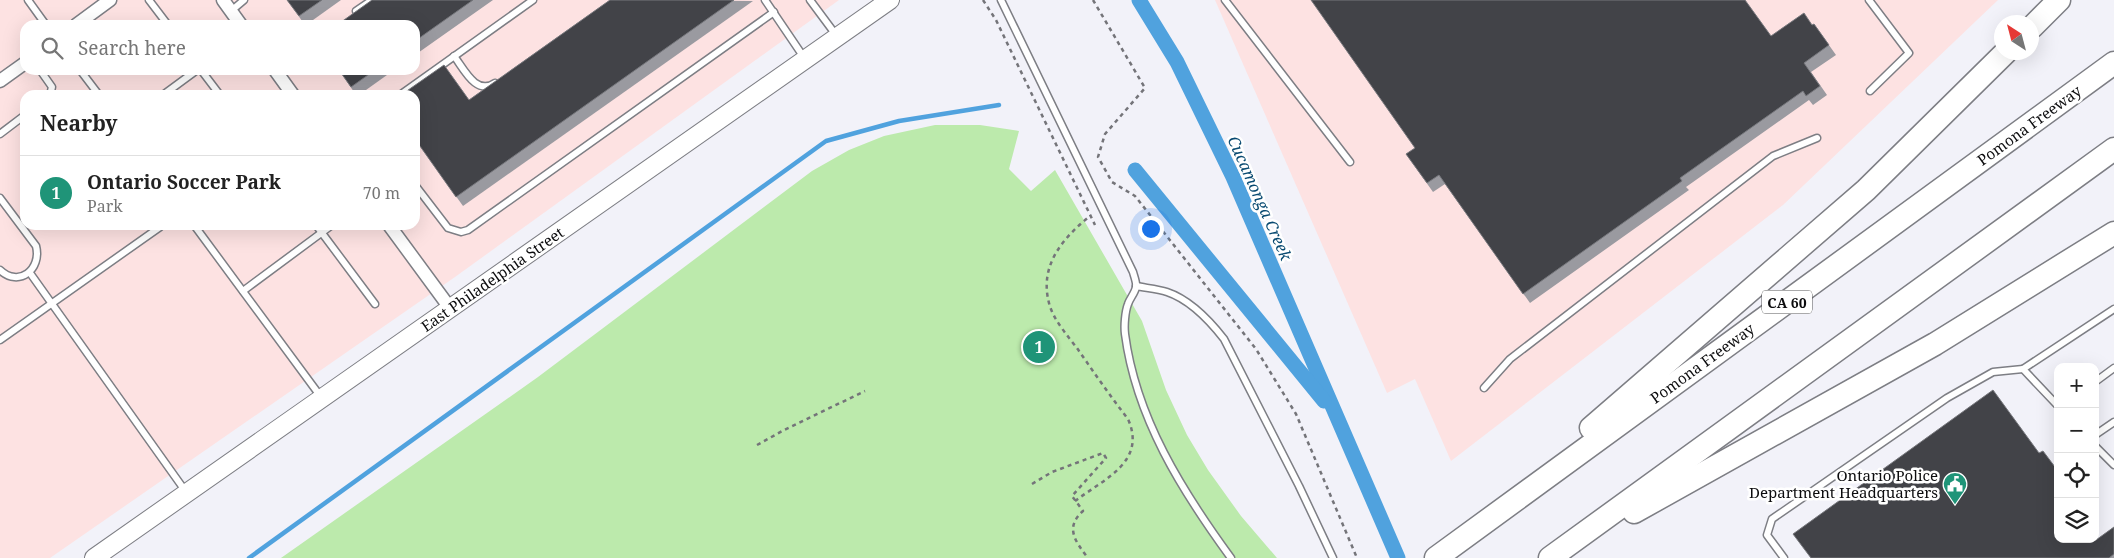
<!DOCTYPE html>
<meta charset="utf-8">
<style>
:root{--surface:#fff;--page:#f6f6f6;--text:#222;--muted:#767676;--line:#e0e0e0;--accent:#1f9478}
body{margin:0;font-family:"Noto Serif",serif;background:var(--page);color:var(--text)}
.controls{position:absolute;right:15px;bottom:15px;display:grid;overflow:hidden;border-radius:10px;box-shadow:0 5px 20px #0002}
.controls button{width:45px;height:45px;display:grid;place-items:center;padding:0;border:0;border-bottom:1px solid var(--line);background:var(--surface);color:var(--text);font:25px sans-serif}
.compass{position:absolute;left:1994px;top:15px;width:45px;height:45px;border-radius:50%;background:var(--surface);box-shadow:0 5px 20px #0002;rotate:324deg}
.you{position:absolute;left:1150px;top:228px;width:18px;height:18px;margin:-12px;border:4px solid #fff;border-radius:50%;background:#1a73e8;box-shadow:0 0 0 8px #1a73e833}
.badge{display:grid;place-items:center;width:32px;height:32px;border-radius:50%;background:var(--accent);color:#fff;font-size:16px;font-weight:700}
.pin{position:absolute;translate:-50% -50%;border:2px solid #fff;box-shadow:0 1px 5px #0006}
.list{margin:0;padding:0;list-style:none}
h2{display:flex;justify-content:space-between;align-items:center;height:65px;margin:0;padding:0 20px;font-size:21px}
h2 small{font-size:16px;font-weight:400;color:var(--muted)}
.list li{display:grid;grid-template-columns:32px 1fr auto;gap:15px;align-items:center;box-sizing:border-box;height:75px;padding:0 20px;border-top:1px solid var(--line)}
.list b{display:block;font-size:19px;white-space:nowrap}
.list p{margin:0;font-size:16px;white-space:nowrap;color:var(--muted)}
.list em{font-size:16px;font-style:normal;color:var(--muted)}
.icon{flex:none;width:28px;height:28px;fill:none;stroke:currentColor;stroke-width:2;stroke-linecap:round;stroke-linejoin:round}
.map{position:relative;flex:none;width:2114px;height:558px;overflow:hidden}
.search{position:absolute;background:var(--surface);box-shadow:0 5px 20px #0002;left:20px;top:20px;width:400px;height:55px;display:flex;align-items:center;gap:12px;box-sizing:border-box;padding:0 18px;border-radius:15px;color:var(--muted);font-size:19px}
.panel{position:absolute;background:var(--surface);box-shadow:0 5px 20px #0002;left:20px;top:90px;width:400px;height:140px;border-radius:15px}
.map>svg:first-child{display:block}
</style>
<div class="map">
<svg width="2114" height="558" viewBox="0 0 2114 558">
<rect width="100%" height="100%" fill="#f2f2f9"/>
<g fill="#fde2e2" fill-rule="evenodd">
<path d="M0,0H839L455,277L50,558H0ZM25,25H415V70H25ZM25,95H415V225H25Z"/>
<path d="M1215,0H1998L1783,205L1451,461L1415,379L1387,393Z"/>
</g>
<path fill="#bceaac" d="M935,125H980L1019,131L1009,169L1031,191L1055,170L1142,321L1166,390L1187,435L1208,470L1241,516L1277,558H281L538,377L812,171L849,150L884,136Z"/>
<g fill="none" stroke-linecap="round" stroke-linejoin="round">
<path stroke="#50a2de" stroke-width="4.5" d="M249,558L826,141L899,121L999,105"/>
<g stroke="#50a2de" stroke-width="15">
<path d="M1139,0L1177,62L1233,177L1398,558"/>
<path d="M1135,170L1324,401"/>
</g>
<g stroke="#7d7e84" stroke-width="9">
<g id="lane">
<path d="M28,0L46,25"/>
<path d="M149,0L168,25"/>
<path d="M765,0L805,59"/>
<path d="M810,0L836,35"/>
<path d="M1001,0L1133,272C1134,276 1137,283 1136,287C1135,293 1130,298 1128,304C1125,312 1124,326 1125,334C1136,418 1182,491 1231,558"/>
<path d="M1225,0L1350,162"/>
<path d="M1869,0L1909,53L1870,91"/>
<path d="M231,11L244,0"/>
<path d="M356,11L372,0"/>
<path d="M454,56C464,69 476,96 495,83"/>
<path d="M40,70L52,87L50,95"/>
<path d="M80,70L99,95"/>
<path d="M201,70L220,95"/>
<path d="M163,95L197,70"/>
<path d="M400,95L533,0"/>
<path d="M0,134L25,115"/>
<path d="M415,185L448,228L461,232L468,230L774,12"/>
<path d="M0,198L36,246C42,269 19,288 0,270"/>
<path d="M194,225L321,397"/>
<path d="M316,225L375,304"/>
<path d="M30,273L186,492"/>
<path d="M1136,286C1146,288 1158,289 1167,292C1191,300 1210,321 1224,339L1299,486L1333,558"/>
<path d="M243,291L332,225"/>
<path d="M0,340L160,227"/>
<path d="M2095,382L2114,368"/>
<path d="M1484,388L1510,359L1773,156L1817,138"/>
<path d="M2058,406L2023,369L2114,309"/>
<path d="M2095,435L2114,422"/>
<path d="M2095,446L2114,465"/>
<path d="M1784,558L1767,535L1772,519L1947,398L1993,372L2023,369"/>
</g>
</g>
<g stroke="#7d7e84" stroke-width="15">
<g id="street">
<path d="M223,0L241,25"/>
<path d="M76,25L110,0"/>
<path d="M275,70L293,95"/>
<path d="M0,81L25,63"/>
<path d="M389,225L450,308"/>
</g>
</g>
<g stroke="#7d7e84" stroke-width="20">
<path id="secondary" d="M94,558L890,0"/>
</g>
<g stroke="#7d7e84" stroke-width="25">
<g id="highway">
<path d="M2032,27L2059,0"/>
<path d="M1591,428L1866,190L2006,52"/>
<path d="M1634,512L1935,344L2114,233"/>
<path d="M1436,558L2114,63"/>
<path d="M1550,558L2114,149"/>
</g>
</g>
<g stroke="#747479" stroke-width="2.5" stroke-dasharray="4 4" stroke-linecap="butt">
<path d="M983,0L996,20L1095,225"/>
<path d="M1093,0L1145,88L1105,134L1098,157L1112,182L1135,196L1256,349L1296,414L1357,558"/>
<path d="M757,445L784,430L865,391"/>
<path d="M1032,484L1052,472L1103,453L1106,458L1072,496L1083,511C1064,528 1076,542 1088,558"/>
<path d="M1075,501C1104,479 1147,462 1128,419C1111,397 1095,374 1079,351C1069,337 1053,320 1049,303C1039,265 1063,238 1090,216"/>
</g>
<use href="#lane" stroke="#fff" stroke-width="6"/>
<use href="#street" stroke="#fff" stroke-width="12"/>
<use href="#secondary" stroke="#fff" stroke-width="18"/>
<use href="#highway" stroke="#fff" stroke-width="22"/>
</g>
<g fill="#9a9aa0">
<path d="M287,0H341L306,25H305Z"/>
<path d="M372,0H493L415,55V25Z"/>
<path d="M610,0L753,1L463,206L415,139L469,100Z"/>
<path d="M1814,24L1836,55L1811,72L1827,95L1813,105L1809,100L1686,187L1689,190L1530,303L1445,184L1433,192L1406,154L1771,36L1812,25Z"/>
<path d="M339,70H394L359,95H356Z"/>
<path d="M2114,527V558H1810L2058,539L2096,540Z"/>
</g>
<g fill="#424348" stroke="#77787d">
<path d="M287,0H322L299,16Z"/>
<path d="M372,0H473L415,41V25H337Z"/>
<path d="M610,0H734L456,197L415,139V95H401L444,65L469,100Z"/>
<path d="M1311,0H1745L1771,36L1804,13L1812,25L1814,24L1829,45L1804,63L1820,86L1806,96L1803,91L1680,178L1682,181L1523,294L1439,175L1427,183L1406,154L1415,148Z"/>
<path d="M339,70H375L351,87Z"/>
<path d="M1993,390L2039,453L2043,451L2058,471V539L2096,540L2114,527V554L2109,558H1811L1793,534Z"/>
</g>
<defs>
<g id="civic-pin" transform="scale(1.25)"><path d="M0 17L-7.5 6A9.5 9.5 0 1 1 7.5 6Z" fill="#1f9478" stroke="#fff"/><path d="M-.6-6.5H3V-4.5H.6V-3L4-1V1h2V6H-6V1h2V-1L-.6-3ZM-1.2 2.5V6h2.4V2.5Z" fill="#fff"/></g>
</defs>
<g fill-rule="evenodd">
<use href="#civic-pin" x="1955" y="484"/>
</g>
<g text-anchor="middle" dominant-baseline="central" stroke-width="5" stroke-linejoin="round" paint-order="stroke">
<rect fill="#fff" stroke="#555556" stroke-width="1" x="1762" y="290.5" width="50" height="23" rx="4"/>
<g font-size="14" font-weight="bold" fill="#0c0c0e">
<text x="1787" y="302">CA 60</text>
</g>
<g font-size="15" fill="#0c0c0e" stroke="#fff">
<text transform="translate(2029 125) rotate(-36)">Pomona Freeway</text>
<text transform="translate(492 279) rotate(-35)">East Philadelphia Street</text>
<text transform="translate(1702 363) rotate(-36)">Pomona Freeway</text>
</g>
<g font-size="15" fill="#0c0c0e" stroke="#fff" text-anchor="end">
<text x="1938" y="475">Ontario Police<tspan x="1938" dy="17">Department Headquarters</tspan></text>
</g>
<g font-size="16" font-style="italic" fill="#094a71" stroke="#fff">
<text transform="translate(1260 198) rotate(66)">Cucamonga Creek</text>
</g>
</g>
</svg>
<div class="controls">
<button>+</button>
<button>−</button>
<button><svg class="icon" aria-label="locate" viewBox="0 0 24 24"><circle cx="12" cy="12" r="6"/><path d="M12 2v4M12 18v4M2 12h4M18 12h4"/></svg></button>
<button><svg class="icon" aria-label="layers" viewBox="0 0 24 24"><path d="M12 4l9 5-9 5-9-5zM3 14l9 5 9-5"/></svg></button>
</div>
<svg class="compass" viewBox="-18 -18 36 36"><path d="M0-13l5 13h-10z" fill="#e53935"/><path d="M0 13l5-13h-10z" fill="#767676"/></svg>
<div class="you"></div>
<div class="pin badge" style="left:1039px;top:347px">1</div>
<div class="search"><svg class="icon" aria-label="search" viewBox="0 0 24 24"><circle cx="10" cy="10" r="6"/><path d="M15 15l6 6"/></svg>Search here</div>
<section class="panel">
<h2>Nearby<small></small></h2>
<ul class="list">
<li><span class="badge">1</span><div><b>Ontario Soccer Park</b><p>Park</p></div><em>70 m</em></li>
</ul>
</section>
</div>
